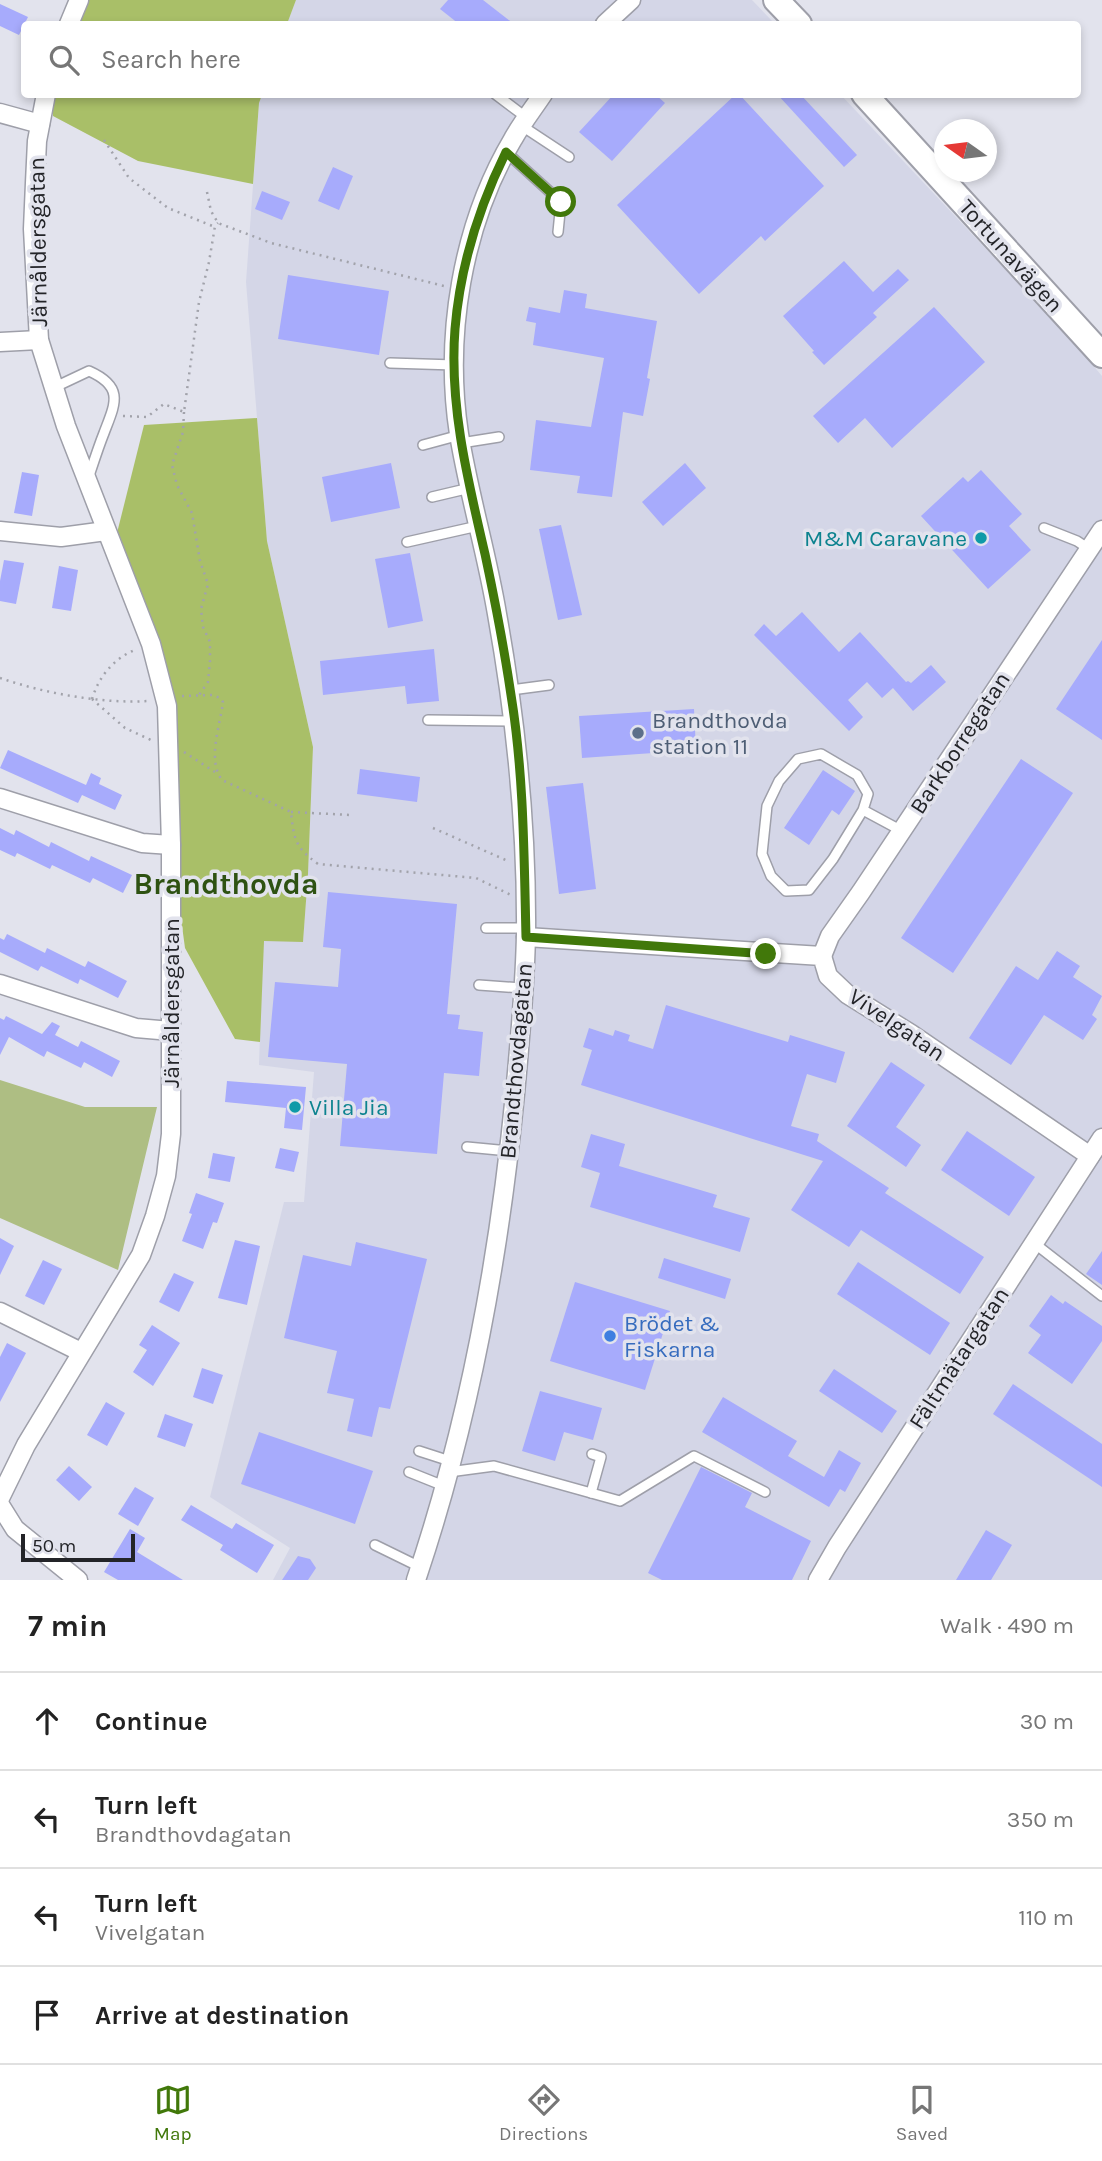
<!DOCTYPE html>
<meta charset="utf-8">
<style>
:root{--surface:#fff;--page:#f6f6f6;--text:#222;--muted:#767676;--line:#e0e0e0;--accent:#41780a}
body{margin:0;font-family:Karla,sans-serif;background:var(--page);color:var(--text)}
.compass{position:absolute;left:934px;top:119px;width:63px;height:63px;border-radius:50%;background:var(--surface);box-shadow:0 4px 10px #0003;rotate:284deg}
.scale{position:absolute;left:21px;bottom:18px;width:114px;box-sizing:border-box;padding-left:7px;border:4px solid #232428;border-top:0;font-size:19px;line-height:24px;white-space:nowrap;color:#232428;-webkit-text-stroke:5px #e2e3ed;paint-order:stroke}
.stop{position:absolute;width:21px;height:21px;margin:-16px;border:5px solid #41780a;border-radius:50%;background:#fff}
.stop.end{background:#41780a;border-color:#fff;box-shadow:0 2px 7px #0008}
.list{margin:0;padding:0;list-style:none}
h2{display:flex;justify-content:space-between;align-items:center;height:91px;margin:0;padding:0 28px;font-size:30px}
h2 small{font-size:23px;font-weight:400;color:var(--muted)}
.list li{display:grid;grid-template-columns:46px 1fr auto;gap:21px;align-items:center;box-sizing:border-box;height:98px;padding:0 28px;border-top:2px solid var(--line)}
.list b{display:block;font-size:26px;white-space:nowrap}
.list p{margin:0;font-size:23px;white-space:nowrap;color:var(--muted)}
.list em{font-size:23px;font-style:normal;color:var(--muted)}
.icon{flex:none;width:38px;height:38px;fill:none;stroke:currentColor;stroke-width:2;stroke-linecap:round;stroke-linejoin:round}
.map{position:relative;flex:none;width:1102px;height:1580px;overflow:hidden}
.search{position:absolute;background:var(--surface);box-shadow:0 4px 10px #0003;left:21px;right:21px;top:21px;height:77px;display:flex;align-items:center;gap:18px;box-sizing:border-box;padding:0 24px;border-radius:7px;color:var(--muted);font-size:26px}
.sheet{height:483px;background:var(--surface)}
nav{display:flex;justify-content:space-around;align-items:center;box-sizing:border-box;height:98px;border-top:2px solid var(--line);background:var(--surface);font-size:19px;color:var(--muted)}
nav a{display:grid;justify-items:center;gap:4px}
nav .on{color:var(--accent)}
.map>svg:first-child{display:block}
</style>
<div class="map">
<svg width="1102" height="1580" viewBox="0 0 1102 1580">
<rect width="100%" height="100%" fill="#e2e3ed"/>
<g fill="#d4d6e7">
<path d="M296,0H752L775,24H287Z"/>
<path d="M262,95H841L1068,336L1102,376V1580H273L290,1548L210,1497L284,1202H304L314,1072L259,1065L263,941H303L308,874L313,747L267,541L246,282L259,103Z"/>
</g>
<path fill="#aebe83" d="M0,1080L85,1107H157L118,1270L0,1218Z"/>
<g fill="#a9bf68">
<path d="M80,0H296L287,24H70Z"/>
<path d="M53,95H262L259,103L253,184L138,161L53,116Z"/>
<path d="M257,418L267,541L313,747L308,874L303,942L264,941L260,1042L235,1039L185,948L172,852L165,697L114,545L144,425Z"/>
</g>
<g fill="#a7abfc">
<path d="M448,0H483L514,24H459L440,9Z"/>
<path d="M0,4L28,17L19,35L0,26Z"/>
<path d="M614,94H655L665,103L612,161L579,132Z"/>
<path d="M736,94H739L824,186L765,241L761,236L699,294L617,205Z"/>
<path d="M777,94H800L857,155L844,167Z"/>
<path d="M333,167L353,176L339,210L318,201Z"/>
<path d="M262,191L290,202L282,220L255,209Z"/>
<path d="M844,261L873,292L898,269L909,280L873,313L877,317L824,365L812,352L814,351L783,316Z"/>
<path d="M288,275L389,291L379,355L278,339Z"/>
<path d="M564,290L587,294L585,308L657,321L647,378L650,379L643,416L623,412L612,497L577,493L580,476L530,470L536,420L591,427L604,358L533,345L536,323L526,321L529,307L560,313Z"/>
<path d="M934,307L985,362L892,448L865,418L838,443L813,416Z"/>
<path d="M391,463L400,508L331,522L322,477Z"/>
<path d="M685,463L706,488L663,526L642,502Z"/>
<path d="M981,470L1022,514L1009,526L1031,550L988,589L921,516L963,477L968,482Z"/>
<path d="M22,472L39,475L32,516L14,513Z"/>
<path d="M561,525L582,615L558,620L539,529Z"/>
<path d="M410,553L423,621L388,628L375,559Z"/>
<path d="M4,560L24,563L16,604L0,601V581Z"/>
<path d="M59,566L78,570L71,611L52,608Z"/>
<path d="M802,612L839,652L860,632L906,682L908,681L911,683L931,665L946,682L913,711L893,688L882,698L867,682L848,700L863,717L849,731L754,635L764,624L776,636Z"/>
<path d="M1102,640V740L1056,709Z"/>
<path d="M434,649L439,701L407,704L405,686L323,695L320,661Z"/>
<path d="M694,709L696,750L582,758L579,716Z"/>
<path d="M8,750L86,785L91,773L101,778L99,784L122,795L115,810L82,795L78,803L0,768Z"/>
<path d="M1021,759L1073,793L953,973L901,938Z"/>
<path d="M360,769L420,777L417,802L357,794Z"/>
<path d="M823,770L855,791L839,815L832,810L809,845L784,828Z"/>
<path d="M583,783L596,889L559,894L546,787Z"/>
<path d="M0,828L14,835L16,830L49,847L51,842L89,861L91,856L132,875L123,893L93,878L90,883L52,865L50,869L17,853L15,857L0,850Z"/>
<path d="M328,892L457,904L447,1014L460,1015L458,1029L483,1032L479,1076L444,1073L437,1154L340,1146L347,1064L268,1057L275,982L338,987L341,949L323,947Z"/>
<path d="M7,934L45,953L47,948L85,967L88,961L127,981L118,998L80,979L78,984L41,966L38,971L0,952V938L4,940Z"/>
<path d="M1057,951L1080,966L1073,977L1102,996L1092,1015L1097,1019L1083,1040L1044,1015L1011,1065L969,1038L1016,966L1038,980Z"/>
<path d="M666,1005L788,1042L790,1035L845,1052L836,1083L807,1074L791,1126L819,1134L817,1141L889,1188L885,1193L984,1257L960,1294L861,1230L849,1247L791,1210L823,1161L581,1085L592,1050L583,1047L589,1028L613,1036L615,1030L630,1035L628,1041L653,1049Z"/>
<path d="M6,1016L42,1034L52,1022L60,1026L55,1035L78,1047L81,1041L120,1061L112,1077L84,1062L81,1068L47,1051L44,1057L9,1037L0,1055V1018L4,1020Z"/>
<path d="M891,1062L925,1085L896,1127L921,1145L906,1167L847,1126Z"/>
<path d="M227,1081L306,1087L302,1130L284,1128L286,1108L225,1102Z"/>
<path d="M967,1131L1035,1177L1009,1216L941,1170Z"/>
<path d="M591,1134L625,1144L619,1166L717,1195L713,1207L750,1218L740,1252L590,1207L600,1173L581,1167Z"/>
<path d="M280,1148L299,1152L294,1172L275,1168Z"/>
<path d="M213,1153L235,1157L230,1182L208,1178Z"/>
<path d="M196,1193L224,1203L217,1223L213,1222L203,1249L182,1241L192,1214L189,1213Z"/>
<path d="M0,1238L14,1246L0,1275Z"/>
<path d="M235,1240L260,1246L247,1305L218,1298Z"/>
<path d="M356,1242L427,1259L390,1409L379,1407L372,1437L347,1431L354,1399L327,1393L337,1351L284,1338L303,1255L351,1266Z"/>
<path d="M1102,1251V1285L1086,1274Z"/>
<path d="M664,1258L731,1279L725,1299L658,1278Z"/>
<path d="M43,1260L62,1269L44,1305L25,1296Z"/>
<path d="M858,1262L950,1323L930,1355L837,1294Z"/>
<path d="M174,1273L194,1282L179,1312L159,1302Z"/>
<path d="M575,1282L670,1311L645,1390L550,1361Z"/>
<path d="M1051,1295L1063,1304L1065,1301L1102,1326V1341L1072,1384L1028,1353L1041,1335L1029,1326Z"/>
<path d="M152,1325L180,1343L153,1386L133,1372L147,1350L139,1345Z"/>
<path d="M7,1343L26,1353L0,1402V1357Z"/>
<path d="M202,1368L223,1375L213,1404L193,1397Z"/>
<path d="M834,1369L897,1411L882,1433L819,1391Z"/>
<path d="M1013,1384L1102,1444V1487L993,1414Z"/>
<path d="M540,1391L602,1408L593,1440L564,1432L555,1461L522,1451Z"/>
<path d="M723,1397L797,1441L788,1456L824,1477L839,1450L861,1463L845,1492L840,1489L829,1507L702,1432Z"/>
<path d="M106,1402L125,1413L107,1446L87,1435Z"/>
<path d="M165,1414L193,1424L185,1447L157,1437Z"/>
<path d="M259,1432L373,1471L355,1524L241,1484Z"/>
<path d="M69,1466L92,1487L79,1501L56,1480Z"/>
<path d="M701,1467L752,1493L745,1507L811,1541L792,1580H662L648,1573Z"/>
<path d="M135,1487L154,1498L138,1526L118,1514Z"/>
<path d="M191,1505L232,1529L236,1523L274,1545L257,1573L220,1550L223,1545L181,1520Z"/>
<path d="M130,1529L145,1538L137,1552L183,1580H118L104,1572Z"/>
<path d="M986,1530L1012,1545L991,1580H956Z"/>
<path d="M298,1556L310,1559L316,1568L308,1580H282Z"/>
</g>
<g fill="none" stroke-linecap="round" stroke-linejoin="round">
<g stroke="#9e9fa9" stroke-width="12">
<g id="lane">
<path d="M495,94L527,118"/>
<path d="M522,126L569,157"/>
<path d="M506,152L561,202L558,232"/>
<path d="M390,363L455,365"/>
<path d="M53,388L89,371C125,387 115,404 104,433C98,448 93,464 88,479"/>
<path d="M461,443L499,437"/>
<path d="M423,445L460,435"/>
<path d="M432,497L470,488"/>
<path d="M1044,528L1077,541L1089,549"/>
<path d="M407,542L478,526"/>
<path d="M511,690L549,685"/>
<path d="M428,720L514,721"/>
<path d="M863,810L868,794L857,775L821,754L798,759L779,781L767,806L762,854L771,876L786,891L809,890L833,859L863,810L902,831"/>
<path d="M486,928H526"/>
<path d="M479,985L522,988"/>
<path d="M467,1147L509,1151"/>
<path d="M1034,1243L1102,1296"/>
<path d="M419,1451L450,1461"/>
<path d="M409,1472L444,1486"/>
<path d="M449,1472L494,1466L620,1501L694,1456L765,1492"/>
<path d="M591,1493L601,1457L592,1454"/>
<path d="M375,1545L420,1567"/>
</g>
</g>
<g stroke="#9e9fa9" stroke-width="21">
<g id="street">
<path d="M69,24L79,0"/>
<path d="M605,24L631,0"/>
<path d="M0,113L40,124"/>
<path d="M0,342L39,340"/>
<path d="M0,531L61,537L106,531"/>
<path d="M0,798L142,843L171,845"/>
<path d="M526,937L822,956L828,976L847,994L911,1034L1090,1156"/>
<path d="M822,956L830,936L861,892L1102,530"/>
<path d="M0,984L136,1028L171,1031"/>
<path d="M0,1312L81,1352"/>
<path d="M0,1498L26,1445L141,1255L155,1216L166,1176L171,1134V845L167,706L151,644L66,426L39,340L33,229L35,183L37,141L46,94"/>
<path d="M0,1505L15,1529L78,1580"/>
<path d="M416,1580C469,1423 499,1259 515,1094C520,1041 525,987 526,934C527,826 516,720 497,614C487,554 469,495 459,434C444,336 462,225 513,139C522,123 533,109 543,94"/>
<path d="M818,1580L837,1547L1102,1138"/>
</g>
</g>
<g stroke="#9e9fa9" stroke-width="28">
<g id="secondary">
<path d="M776,0L799,24"/>
<path d="M864,94L1102,355"/>
</g>
</g>
<g stroke="#a2a3ab" stroke-width="2.5" stroke-dasharray="2 5" stroke-linecap="butt">
<path d="M104,140L129,178L168,208L215,227"/>
<path d="M207,192L211,211L218,223L271,243L444,286"/>
<path d="M184,412L183,432L172,465L177,485L192,513L200,561L208,584L201,609L203,627L210,642V661L208,682L199,695"/>
<path d="M123,416L147,417L164,404L184,412L199,302L209,262L215,226L218,223"/>
<path d="M0,678C44,693 101,704 148,701"/>
<path d="M182,696L212,695L220,698L223,702C220,726 207,760 222,780L291,812C294,840 295,847 318,864L476,878L511,895"/>
<path d="M92,699L125,728L151,740"/>
<path d="M92,699C99,676 114,658 137,649"/>
<path d="M184,752L215,772"/>
<path d="M291,812L351,815"/>
<path d="M433,828L508,861"/>
</g>
<use href="#lane" stroke="#fff" stroke-width="9"/>
<use href="#street" stroke="#fff" stroke-width="18"/>
<use href="#secondary" stroke="#fff" stroke-width="24"/>
</g>
<g fill="none" stroke-linecap="round" stroke-linejoin="round">
<path stroke="#41780a" stroke-width="9" d="M561,202L506,152C479,207 460,268 455,329C449,405 468,481 485,554C495,601 504,647 511,695C524,775 524,857 526,937L766,954"/>
</g>
<g fill="#0f9aa8" stroke="#e2e3ed" stroke-width="2.5">
<circle cx="981" cy="538" r="7"/>
<circle cx="295" cy="1107" r="7"/>
</g>
<circle fill="#5c6f8a" stroke="#e2e3ed" stroke-width="2.5" cx="638" cy="733" r="7"/>
<circle fill="#3f7fe0" stroke="#e2e3ed" stroke-width="2.5" cx="610" cy="1336" r="7"/>
<g text-anchor="middle" dominant-baseline="central" stroke-width="7" stroke-linejoin="round" paint-order="stroke">
<g font-size="23" fill="#232428" stroke="#e2e3ed">
<text transform="translate(38 242) rotate(-91)">Järnåldersgatan</text>
<text transform="translate(1011 256) rotate(48)">Tortunavägen</text>
<text transform="translate(960 743) rotate(-57)">Barkborregatan</text>
<text transform="translate(171 1003) rotate(-90)">Järnåldersgatan</text>
<text transform="translate(897 1025) rotate(34)">Vivelgatan</text>
<text transform="translate(516 1061) rotate(-85)">Brandthovdagatan</text>
<text transform="translate(959 1358) rotate(-57)">Fältmätargatan</text>
</g>
<g font-size="23" fill="#0d838f" stroke="#e2e3ed" text-anchor="end">
<text x="967" y="538">M&amp;M Caravane</text>
<text x="309" y="1107" text-anchor="start">Villa Jia</text>
</g>
<g font-size="23" fill="#4e5e75" stroke="#e2e3ed" text-anchor="start">
<text x="652" y="720">Brandthovda<tspan x="652" dy="26">station 11</tspan></text>
</g>
<g font-size="23" fill="#366cbe" stroke="#e2e3ed" text-anchor="start">
<text x="624" y="1323">Brödet &amp;<tspan x="624" dy="26">Fiskarna</tspan></text>
</g>
<g font-size="30" font-weight="bold" fill="#2e5212" stroke="#e2e3ed">
<text x="226" y="884">Brandthovda</text>
</g>
</g>
</svg>
<svg class="compass" viewBox="-18 -18 36 36"><path d="M0-13l5 13h-10z" fill="#e53935"/><path d="M0 13l5-13h-10z" fill="#767676"/></svg>
<div class="scale">50 m</div>
<div class="stop" style="left:561px;top:202px"></div>
<div class="stop end" style="left:766px;top:954px"></div>
<div class="search"><svg class="icon" aria-label="search" viewBox="0 0 24 24"><circle cx="10" cy="10" r="6"/><path d="M15 15l6 6"/></svg>Search here</div>
</div>
<section class="sheet">
<h2>7 min<small>Walk · 490 m</small></h2>
<ul class="list">
<li><svg class="icon" aria-label="ahead" viewBox="0 0 24 24"><path d="M12 20V5M6 11l6-6 6 6"/></svg><div><b>Continue</b></div><em>30 m</em></li>
<li><svg class="icon" aria-label="left" viewBox="0 0 24 24"><path d="M17 20v-9H6M10 6l-5 5 5 5"/></svg><div><b>Turn left</b><p>Brandthovdagatan</p></div><em>350 m</em></li>
<li><svg class="icon" aria-label="left" viewBox="0 0 24 24"><path d="M17 20v-9H6M10 6l-5 5 5 5"/></svg><div><b>Turn left</b><p>Vivelgatan</p></div><em>110 m</em></li>
<li><svg class="icon" aria-label="arrive" viewBox="0 0 24 24"><path d="M6 21V4h12l-3 4 3 4H6"/></svg><div><b>Arrive at destination</b></div></li>
</ul>
</section>
<nav>
<a class="on"><svg class="icon" aria-label="map" viewBox="0 0 24 24"><path d="M3 6l6-2 6 2 6-2v14l-6 2-6-2-6 2zM9 4v14M15 6v14"/></svg>Map</a>
<a><svg class="icon" aria-label="directions" viewBox="0 0 24 24"><path d="M12 3l9 9-9 9-9-9zM9 14v-3h6M13 9l2 2-2 2"/></svg>Directions</a>
<a><svg class="icon" aria-label="saved" viewBox="0 0 24 24"><path d="M7 4h10v16l-5-4-5 4z"/></svg>Saved</a>
</nav>
